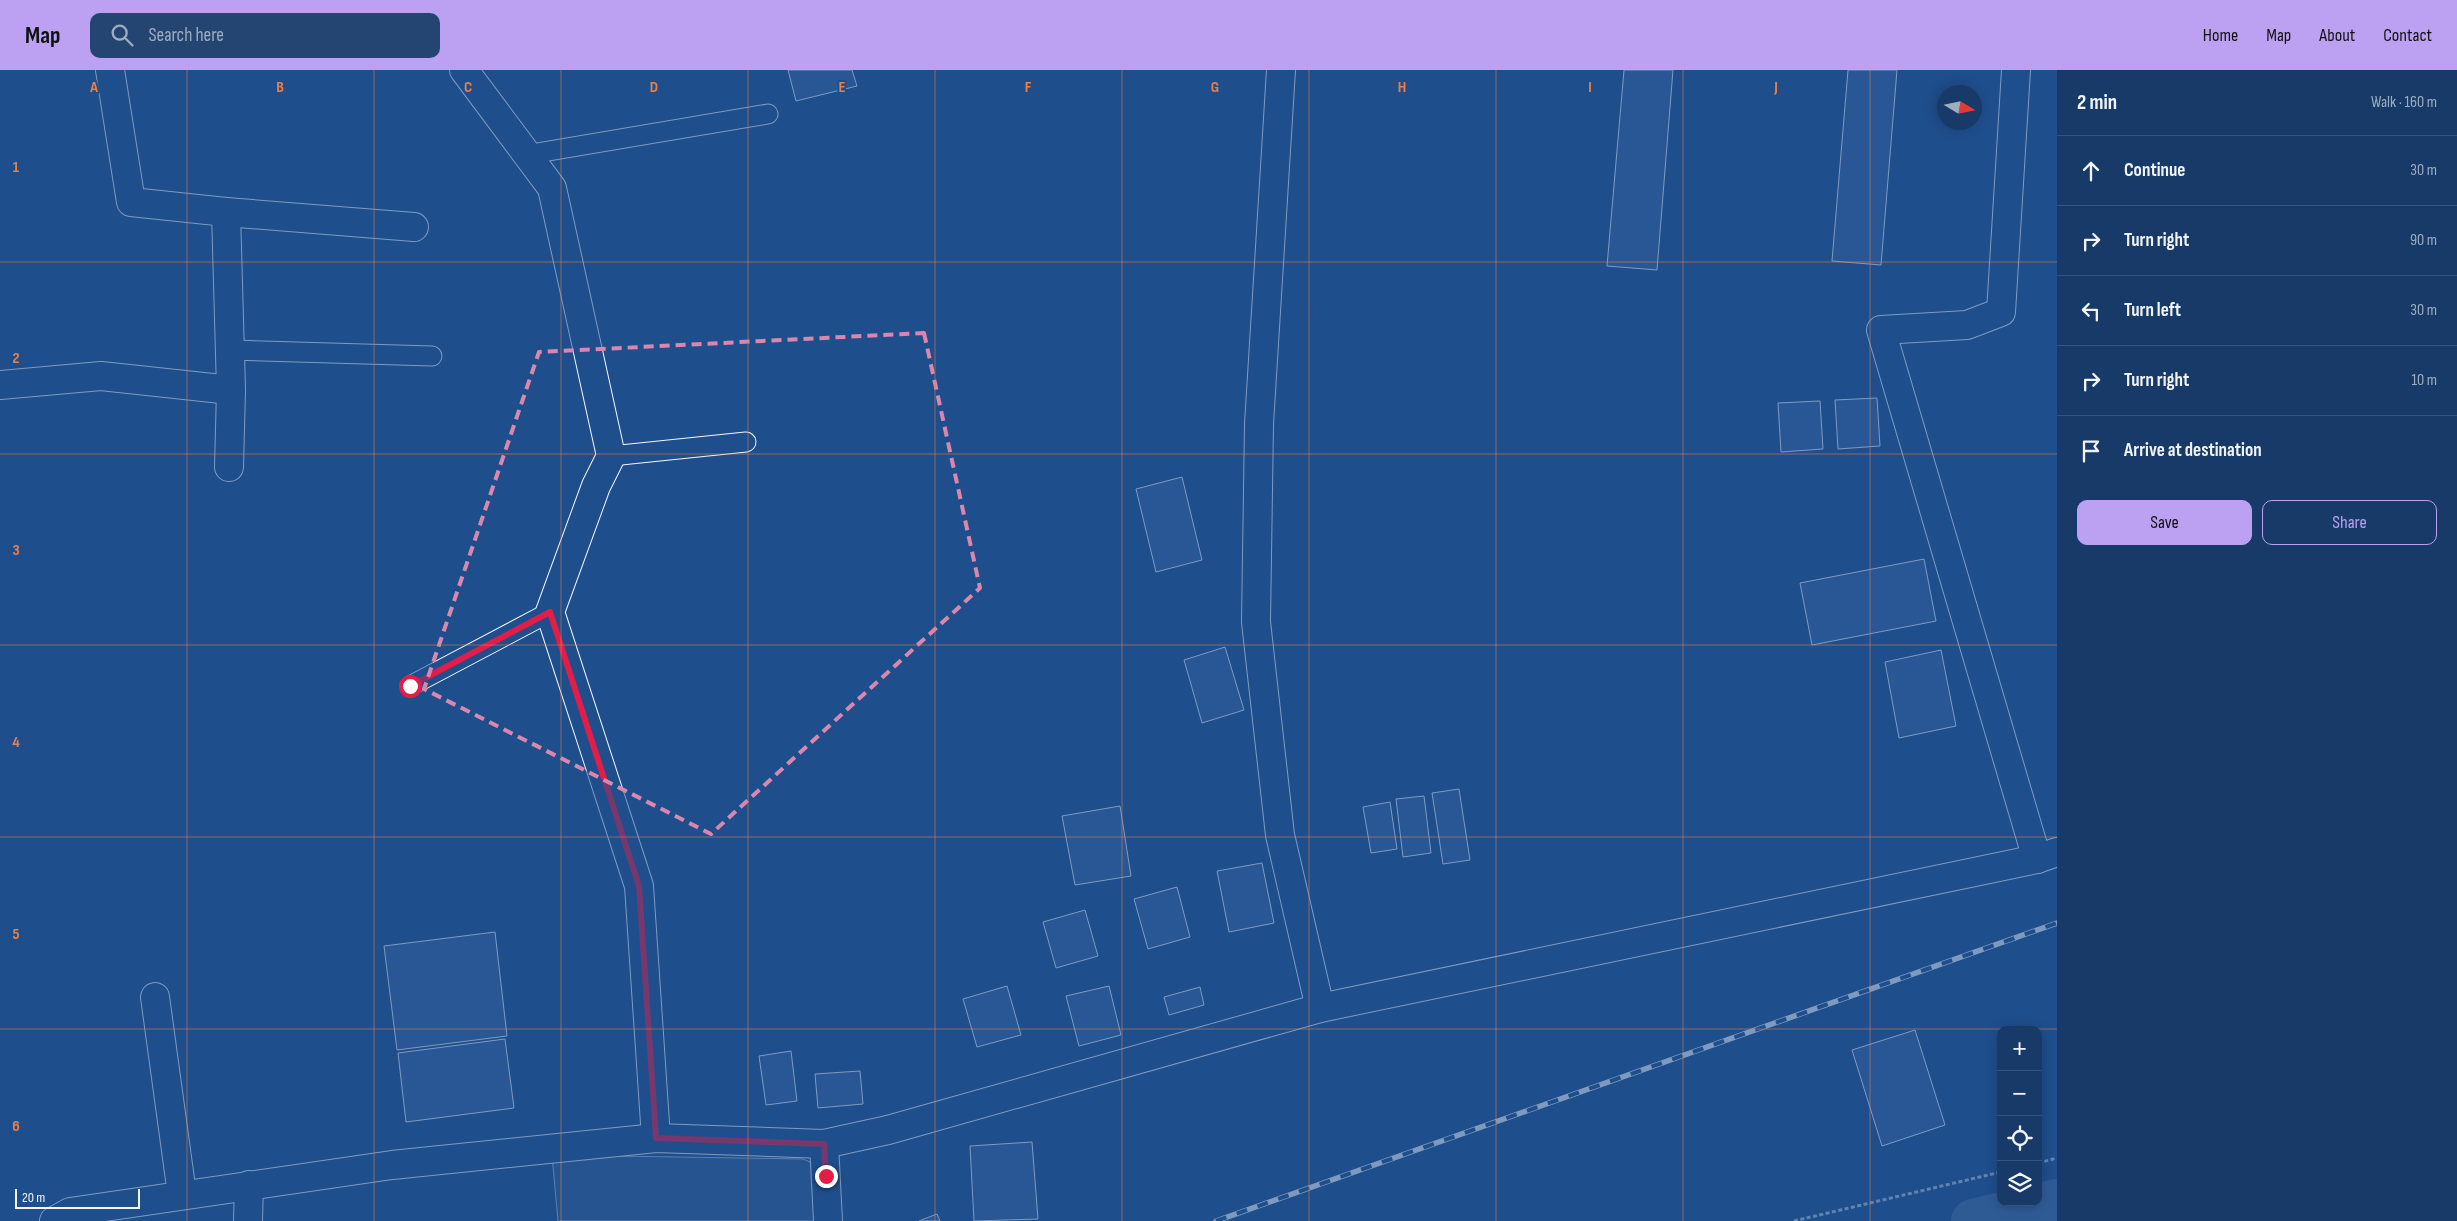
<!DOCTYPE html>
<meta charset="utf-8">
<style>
:root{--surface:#173a69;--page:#244571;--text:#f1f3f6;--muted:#9eadc0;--line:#36547d;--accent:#bca0f2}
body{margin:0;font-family:"Sofia Sans Condensed",sans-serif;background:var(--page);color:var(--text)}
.controls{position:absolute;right:15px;bottom:15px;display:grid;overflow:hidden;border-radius:10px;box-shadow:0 2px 12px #0003}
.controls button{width:45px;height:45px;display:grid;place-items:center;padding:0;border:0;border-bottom:1px solid var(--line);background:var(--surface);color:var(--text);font:25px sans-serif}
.compass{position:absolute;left:1937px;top:15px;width:45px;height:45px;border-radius:50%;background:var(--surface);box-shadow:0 2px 12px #0003;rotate:100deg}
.scale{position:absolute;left:15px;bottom:12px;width:125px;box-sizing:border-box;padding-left:5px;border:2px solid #f2f6ff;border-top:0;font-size:14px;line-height:18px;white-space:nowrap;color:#f2f6ff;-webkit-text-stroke:4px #1f4e8c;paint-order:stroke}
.stop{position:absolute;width:15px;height:15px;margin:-11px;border:4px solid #e11d48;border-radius:50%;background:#fff}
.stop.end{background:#e11d48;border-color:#fff;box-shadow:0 1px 5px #0008}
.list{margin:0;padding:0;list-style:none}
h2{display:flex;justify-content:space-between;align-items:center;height:65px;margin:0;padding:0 20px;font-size:21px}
h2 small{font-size:16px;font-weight:400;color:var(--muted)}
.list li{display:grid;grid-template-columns:32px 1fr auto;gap:15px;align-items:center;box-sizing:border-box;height:70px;padding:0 20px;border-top:1px solid var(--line)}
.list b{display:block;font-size:19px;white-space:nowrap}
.list em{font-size:16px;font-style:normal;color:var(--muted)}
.actions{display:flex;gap:10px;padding:15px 20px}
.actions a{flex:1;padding:11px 0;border:1px solid var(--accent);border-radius:10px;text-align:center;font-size:18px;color:var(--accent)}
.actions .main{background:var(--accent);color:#111}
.icon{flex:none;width:28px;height:28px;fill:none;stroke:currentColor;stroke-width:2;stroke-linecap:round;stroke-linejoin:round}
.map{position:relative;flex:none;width:2057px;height:1151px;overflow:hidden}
header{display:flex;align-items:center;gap:30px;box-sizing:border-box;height:70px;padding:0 25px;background:var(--accent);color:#111}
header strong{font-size:24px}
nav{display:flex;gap:28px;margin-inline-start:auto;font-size:18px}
.search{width:350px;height:45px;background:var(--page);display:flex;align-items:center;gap:12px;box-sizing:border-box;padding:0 18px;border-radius:10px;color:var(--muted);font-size:19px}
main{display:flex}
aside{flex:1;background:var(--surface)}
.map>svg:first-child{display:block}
</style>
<header>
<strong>Map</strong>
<div class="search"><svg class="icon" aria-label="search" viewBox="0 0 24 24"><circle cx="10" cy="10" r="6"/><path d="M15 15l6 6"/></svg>Search here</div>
<nav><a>Home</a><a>Map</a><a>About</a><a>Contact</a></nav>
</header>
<main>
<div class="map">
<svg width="2057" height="1151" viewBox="0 0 2057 1151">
<rect width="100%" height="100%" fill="#1f4e8c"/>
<path fill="#305b95" stroke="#a8bbd7" d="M552,1085L803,1089L817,1095L818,1151H558Z"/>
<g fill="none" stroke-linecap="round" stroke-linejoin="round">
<path stroke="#446ba0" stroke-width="44" d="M1973,1151L2057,1131"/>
</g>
<g fill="#3563a3" stroke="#f2f6ff">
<path d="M788,0H852L857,16L796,31Z"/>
<path d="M1624,0H1673L1657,200L1607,196Z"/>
<path d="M1848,0H1897L1881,195L1832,191Z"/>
<path d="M1877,328L1880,376L1838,379L1835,330Z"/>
<path d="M1820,331L1823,379L1781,382L1778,333Z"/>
<path d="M1182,407L1202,490L1156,502L1136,419Z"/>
<path d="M1924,489L1936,551L1812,575L1800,513Z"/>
<path d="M1225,577L1244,640L1202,653L1184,590Z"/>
<path d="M1941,580L1956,656L1899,668L1885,592Z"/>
<path d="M1459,719L1470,790L1443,794L1432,723Z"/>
<path d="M1424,726L1431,783L1403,787L1396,729Z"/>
<path d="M1390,732L1397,779L1371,783L1363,737Z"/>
<path d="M1120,736L1131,806L1075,815L1062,746Z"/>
<path d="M1262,793L1274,853L1229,862L1217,801Z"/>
<path d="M1177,817L1190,867L1148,879L1134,829Z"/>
<path d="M1085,840L1098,886L1056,898L1043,852Z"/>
<path d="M495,862L507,966L397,980L384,876Z"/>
<path d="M1007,916L1021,965L977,977L963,929Z"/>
<path d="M1109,916L1121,965L1079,976L1066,926Z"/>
<path d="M1200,917L1204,935L1169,945L1164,927Z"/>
<path d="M1915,960L1945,1055L1882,1076L1852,980Z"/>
<path d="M505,969L514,1038L406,1052L398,983Z"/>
<path d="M791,981L797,1031L766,1035L759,986Z"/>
<path d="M860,1001L863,1034L818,1038L815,1004Z"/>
<path d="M1032,1072L1038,1149L974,1151L970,1076Z"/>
<path d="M937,1144L940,1151H919Z"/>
</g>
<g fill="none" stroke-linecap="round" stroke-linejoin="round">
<g stroke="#f2f6ff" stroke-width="21">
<g id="service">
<path d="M525,85L768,44"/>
<path d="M230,280L432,286"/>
<path d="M611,386L746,372"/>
<path d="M410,616L550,542"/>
</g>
</g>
<g stroke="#f2f6ff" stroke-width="30">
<g id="minor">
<path d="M110,0L131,132L226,142L231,320L229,397"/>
<path d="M464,0L552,118L611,386L596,416L550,542L639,816L656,1068"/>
<path d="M1281,0L1259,354L1256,552L1280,765L1320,938"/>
<path d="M2016,0L2001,242L1967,255L1881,260L2037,789"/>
<path d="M226,142L414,157"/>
<path d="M0,315L101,306L231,320"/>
<path d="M155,927L182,1124"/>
<path d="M824,1074L828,1151"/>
<path d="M54,1151L70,1142L392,1095L656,1068L824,1074L888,1060L1320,938L2037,789L2057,782"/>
<path d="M248,1151L249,1115"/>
</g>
</g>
<g stroke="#b3c4dc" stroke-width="3" stroke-dasharray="4 2.5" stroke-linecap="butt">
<path d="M2038,1093L2057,1088"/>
<path d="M1794,1151L2001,1102"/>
</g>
<use href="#service" stroke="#1f4e8c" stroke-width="19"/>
<use href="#minor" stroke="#1f4e8c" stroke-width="28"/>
<g stroke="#f2f6ff" stroke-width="5.5">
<path id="rail" d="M1216,1151L2057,853"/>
</g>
<use href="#rail" stroke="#1f4e8c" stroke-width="4" stroke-dasharray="11" stroke-linecap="butt"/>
</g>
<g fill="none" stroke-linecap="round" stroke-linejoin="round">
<path stroke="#e11d48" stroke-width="6" d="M410,616L550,542L639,816L656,1068L824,1074L826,1106"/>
</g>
<path d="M0 0H2057V1151H0ZM924,263L980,518L711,764L424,619L539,282Z" fill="#1f4e8c" fill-opacity=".55" fill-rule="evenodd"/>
<path fill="none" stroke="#da87ad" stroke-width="4" stroke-dasharray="10 6" stroke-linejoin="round" d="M924,263L980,518L711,764L424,619L539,282Z"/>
<path fill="none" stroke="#ea8049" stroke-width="1" stroke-opacity="0.55" d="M187,0V1151M374,0V1151M561,0V1151M748,0V1151M935,0V1151M1122,0V1151M1309,0V1151M1496,0V1151M1683,0V1151M1870,0V1151M0,192H2057M0,384H2057M0,575H2057M0,767H2057M0,959H2057"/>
<g font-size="16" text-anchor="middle" font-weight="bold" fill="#ea8049" stroke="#1f4e8c" stroke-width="4" stroke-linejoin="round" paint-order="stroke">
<text x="94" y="22">A</text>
<text x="280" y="22">B</text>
<text x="468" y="22">C</text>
<text x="654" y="22">D</text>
<text x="842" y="22">E</text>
<text x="1028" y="22">F</text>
<text x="1215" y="22">G</text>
<text x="1402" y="22">H</text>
<text x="1590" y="22">I</text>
<text x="1776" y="22">J</text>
<text x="16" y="102">1</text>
<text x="16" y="293">2</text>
<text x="16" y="485">3</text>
<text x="16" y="677">4</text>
<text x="16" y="869">5</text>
<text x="16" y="1061">6</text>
</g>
</svg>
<div class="controls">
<button>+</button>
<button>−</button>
<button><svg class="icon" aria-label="locate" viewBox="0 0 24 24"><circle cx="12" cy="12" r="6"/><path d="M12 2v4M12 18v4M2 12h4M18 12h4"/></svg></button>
<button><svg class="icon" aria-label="layers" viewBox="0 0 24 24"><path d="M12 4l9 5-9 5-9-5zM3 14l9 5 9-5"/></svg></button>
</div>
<svg class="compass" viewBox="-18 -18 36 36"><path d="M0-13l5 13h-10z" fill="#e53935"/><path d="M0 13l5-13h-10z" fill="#9eadc0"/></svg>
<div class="scale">20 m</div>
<div class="stop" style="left:410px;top:616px"></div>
<div class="stop end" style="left:826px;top:1106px"></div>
</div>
<aside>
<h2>2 min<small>Walk · 160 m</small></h2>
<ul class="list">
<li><svg class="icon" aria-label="ahead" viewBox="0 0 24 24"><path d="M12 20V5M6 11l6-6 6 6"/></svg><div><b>Continue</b></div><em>30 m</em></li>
<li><svg class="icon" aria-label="right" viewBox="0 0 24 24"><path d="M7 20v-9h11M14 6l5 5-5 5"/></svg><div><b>Turn right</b></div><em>90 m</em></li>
<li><svg class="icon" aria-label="left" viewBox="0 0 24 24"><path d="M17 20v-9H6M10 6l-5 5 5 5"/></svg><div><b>Turn left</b></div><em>30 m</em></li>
<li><svg class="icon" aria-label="right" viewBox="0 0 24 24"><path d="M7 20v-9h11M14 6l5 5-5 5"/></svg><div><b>Turn right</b></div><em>10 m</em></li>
<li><svg class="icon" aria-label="arrive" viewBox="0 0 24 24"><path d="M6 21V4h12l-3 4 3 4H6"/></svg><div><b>Arrive at destination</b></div></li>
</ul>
<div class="actions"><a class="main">Save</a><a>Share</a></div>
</aside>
</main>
